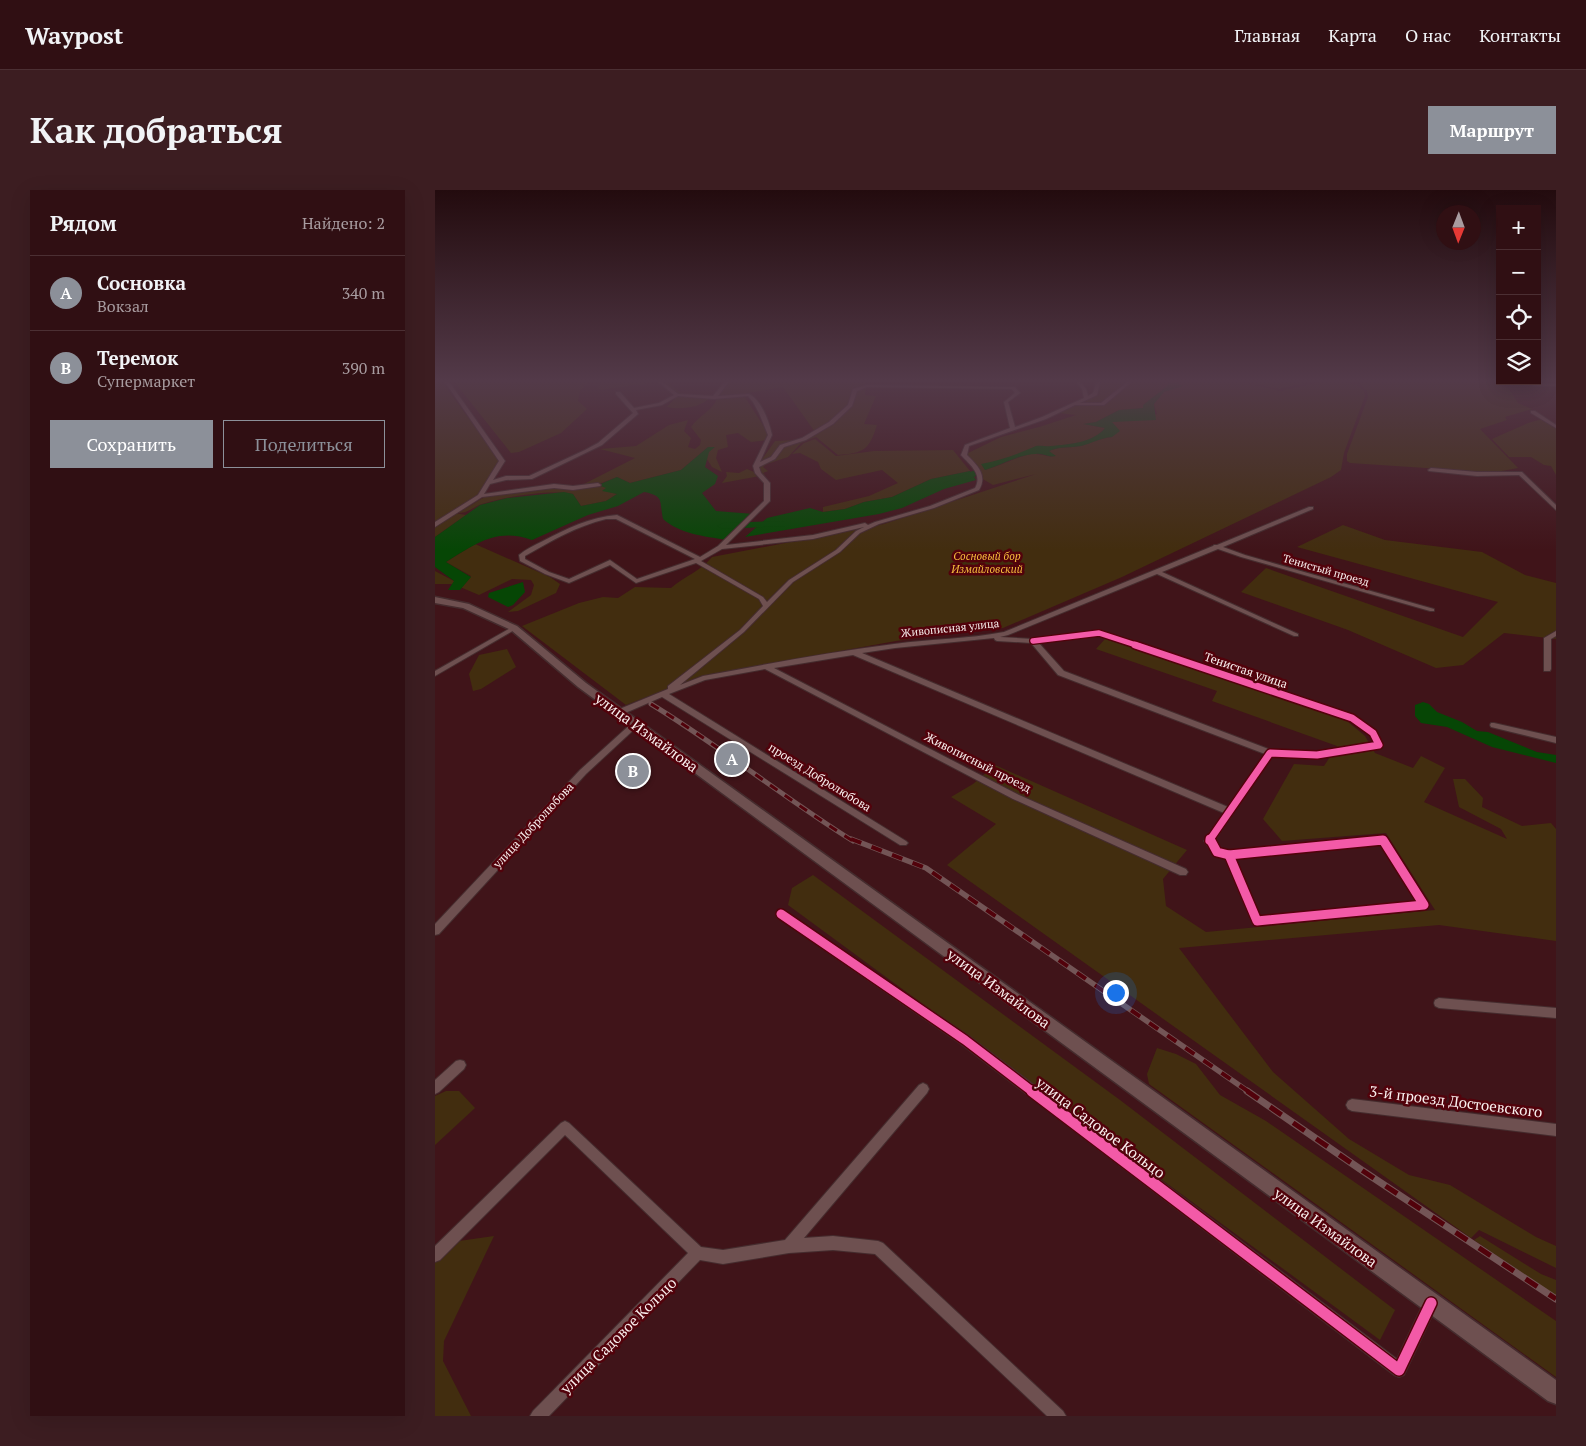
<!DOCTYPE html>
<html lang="ru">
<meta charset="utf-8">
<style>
:root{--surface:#300f13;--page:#3c1d21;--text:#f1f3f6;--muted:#a89ca0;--line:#4b2f33;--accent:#8c9099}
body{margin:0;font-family:"PT Serif",serif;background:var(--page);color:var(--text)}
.controls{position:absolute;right:15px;top:15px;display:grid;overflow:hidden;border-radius:0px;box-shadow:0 5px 20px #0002}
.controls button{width:45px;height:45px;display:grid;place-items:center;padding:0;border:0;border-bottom:1px solid var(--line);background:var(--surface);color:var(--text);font:25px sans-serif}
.compass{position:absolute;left:1001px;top:15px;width:45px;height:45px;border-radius:50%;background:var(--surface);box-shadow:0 5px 20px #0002;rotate:181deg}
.you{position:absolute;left:680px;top:802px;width:18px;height:18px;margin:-12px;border:4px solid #fff;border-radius:50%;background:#1a73e8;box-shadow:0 0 0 8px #1a73e833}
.badge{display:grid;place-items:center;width:32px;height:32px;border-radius:50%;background:var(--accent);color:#fff;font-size:16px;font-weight:700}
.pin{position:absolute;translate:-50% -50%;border:2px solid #fff;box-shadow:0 1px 5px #0006}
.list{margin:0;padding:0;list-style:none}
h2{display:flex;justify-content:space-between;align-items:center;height:65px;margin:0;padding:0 20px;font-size:21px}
h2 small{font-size:16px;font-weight:400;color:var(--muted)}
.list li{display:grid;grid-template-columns:32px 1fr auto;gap:15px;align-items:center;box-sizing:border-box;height:75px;padding:0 20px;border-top:1px solid var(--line)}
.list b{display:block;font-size:19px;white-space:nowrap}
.list p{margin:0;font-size:16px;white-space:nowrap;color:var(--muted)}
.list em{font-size:16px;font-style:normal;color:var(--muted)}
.actions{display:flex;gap:10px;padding:15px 20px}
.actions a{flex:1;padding:11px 0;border:1px solid var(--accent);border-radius:0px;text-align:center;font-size:18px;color:var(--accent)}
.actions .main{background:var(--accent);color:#fff}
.icon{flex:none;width:28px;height:28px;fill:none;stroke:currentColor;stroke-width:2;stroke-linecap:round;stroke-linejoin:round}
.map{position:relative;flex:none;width:1121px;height:1226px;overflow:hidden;border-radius:0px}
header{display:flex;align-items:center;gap:30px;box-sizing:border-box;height:70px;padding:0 25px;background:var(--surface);border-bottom:1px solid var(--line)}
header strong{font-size:24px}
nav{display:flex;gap:28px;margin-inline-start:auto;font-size:18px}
.intro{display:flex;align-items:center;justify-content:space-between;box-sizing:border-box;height:120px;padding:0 30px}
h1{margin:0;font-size:35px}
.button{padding:12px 22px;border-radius:0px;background:var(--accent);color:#fff;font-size:18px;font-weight:700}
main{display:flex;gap:30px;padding:0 30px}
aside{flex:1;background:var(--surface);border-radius:0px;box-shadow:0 5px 20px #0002}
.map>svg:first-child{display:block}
</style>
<header>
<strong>Waypost</strong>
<nav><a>Главная</a><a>Карта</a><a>О нас</a><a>Контакты</a></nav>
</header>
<div class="intro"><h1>Как добраться</h1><a class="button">Маршрут</a></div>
<main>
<aside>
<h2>Рядом<small>Найдено: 2</small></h2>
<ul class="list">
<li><span class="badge">A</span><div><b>Сосновка</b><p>Вокзал</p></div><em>340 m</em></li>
<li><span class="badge">B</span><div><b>Теремок</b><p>Супермаркет</p></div><em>390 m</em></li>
</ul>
<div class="actions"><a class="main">Сохранить</a><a>Поделиться</a></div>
</aside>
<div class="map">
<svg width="1121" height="1226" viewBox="0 0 1121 1226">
<rect width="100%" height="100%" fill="#401419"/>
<g fill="#422d0f">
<path d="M0,189H5L65,271L43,306L20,323L31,325L0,347Z"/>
<path d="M17,189H228L247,204L276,206C267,218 245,220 232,217L242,206L221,192L166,200L163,198L166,192L154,191L145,201L143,211L152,219L126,243L84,262L76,263Z"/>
<path d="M297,189H432L428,195L431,199L430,205L441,206L429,234L442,235C434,260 429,263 403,265L381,247L366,253L353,267L332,274L328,277L333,281L328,283L330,285L287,293L292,286L291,282L304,283L312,279L319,282L323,280V275L340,251L360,250L380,242L348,197L308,204L333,243L332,250L316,252L303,243L291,245L293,257L283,260L281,268L287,282L277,277L272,269L273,257L246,280L195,293L182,287L164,294L172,298L168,300L182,304L171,311L146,316L138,304C116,299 66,307 44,315C36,319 32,323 23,323L51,306L147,295L200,268L165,259L201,256L234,235L253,230L249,241L256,248L253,257L260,259L265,255L266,250L256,237C263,226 277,221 282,209L280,206Z"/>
<path d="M666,189H737L731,197L708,215L709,218L684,220L661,232L649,234L670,238L663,245L648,252L615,257L602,256L589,263L547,275L550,280C566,276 581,267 596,264C605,263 612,268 620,266L614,261C625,256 635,258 646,256C657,253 665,248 677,247L676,232L722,224L719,214L729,202L747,196L744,194L743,189H793L846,201L899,189L922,195L929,201L930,206L909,263L906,280L896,287L687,387L568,438L516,443L461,451L266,486L191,515L87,436L144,413L168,407L183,408L200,397L236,398C250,386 266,381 277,367L449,334L601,284L558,295L546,288L529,265L566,247L604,237L641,225L624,223L664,205Z"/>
<path d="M813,189H887L844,199L810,192Z"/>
<path d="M928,189H1046L1074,199L1083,213L1097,219L1070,227L1072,230L1045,239L1083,278L1067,281H1036L915,273L912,271V264L933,207L932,201L925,195Z"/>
<path d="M1107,229L1121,238V285L1116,276L1109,275L1096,267H1074L1057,249L1093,233Z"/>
<path d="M380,249L401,266L439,261L518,260L535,281L496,289L457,307L429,312L410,319L388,322V317L434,306L463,293L447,280L401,290L386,279L383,272L365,263L357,264L369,253Z"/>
<path d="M908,335L950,350L1047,362L1090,385L1121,393V449L1069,443L1028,475L1001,478L913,440L806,402L831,378L1028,447L1063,412L862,357Z"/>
<path d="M40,354L115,387L125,394L121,403L83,421L73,422L96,405L99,395L96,390L77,389L44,405L18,394H0V381L19,391L30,394L36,386L11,372Z"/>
<path d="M670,449L912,531L930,546L940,563L978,578L986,566L1010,578L989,612L1072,649L1066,639L1024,617L1018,589H1030L1048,608L1047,617L1087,636L1116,633L1121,639V751L1004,735L744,758L838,882L914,949L974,985L1015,995L1101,1047L1121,1056V1078L1044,1040L1036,1048L512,675L561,634L516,607L538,594L560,575L752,660L728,689L731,716L771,742L1000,720L951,643L847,651L828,629L859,574L889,576L902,556L777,511L782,501L661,459Z"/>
<path d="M72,459L81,477L46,499L38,501L34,484L44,465Z"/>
<path d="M378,685L685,910L960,1120L945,1150L353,715L357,698Z"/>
<path d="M722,858L741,864L761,874L785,905L831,931L1121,1131V1187L714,894L712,884Z"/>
<path d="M11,901H24L40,918L0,955V906Z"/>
<path d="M59,1046L9,1151L8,1171L36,1226H0V1069L17,1052Z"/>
<path d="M1045,1046L1106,1084L1121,1090V1106L1039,1050Z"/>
</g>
<g fill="#064605">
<path d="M737,189H743L744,194L748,196L729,202L719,214L721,230L677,232L685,241L677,247C665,248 658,253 646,256C635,258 625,256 614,261L621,266C613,268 608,263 601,264C585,264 566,275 550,280L546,274C566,270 583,264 601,256C606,255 612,257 616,256C634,254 658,253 670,238L648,234L661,232L684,220L708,218V215L731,197Z"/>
<path d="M273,257H280L274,262L270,277L283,286L280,294L267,303L281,321L319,324L291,350C269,346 245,344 228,329C224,311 230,306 209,302L183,316L153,325L97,350C62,337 40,354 11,372L36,387L25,400H13L19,391L0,377V347L45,315L72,308L129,302L138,304L146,316L171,311L182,304L167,301L171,298L163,295L182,287L195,293L246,280Z"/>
<path d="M535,281L541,290L509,299L467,318L444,324L310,347L332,328L375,318L388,322L410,319L429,312L457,307L496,289Z"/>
<path d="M88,392L90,402L78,415L73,417L53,407L54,403Z"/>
<path d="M988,512L994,514L1002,522L1027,532L1042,541L1053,542L1102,562L1121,565V573L1057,557L1012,537L986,533L980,526V515Z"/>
</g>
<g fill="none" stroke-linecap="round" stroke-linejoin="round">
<g fill="#064605" fill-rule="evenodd">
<path d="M540,280L544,281V285L514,296L509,293Z"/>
<path d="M346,331L350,332V336L288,339L282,336L288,333Z"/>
</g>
<g stroke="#452c2e" stroke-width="2">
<g id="street">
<path d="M8,189H12L70,271L58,290L71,286H94L150,260L163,253L198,223L181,204V202H185L199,218L224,213L239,205L220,189H224L243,204L278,206L292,189H296L283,206L314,204C327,211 334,231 337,245L325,272L336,267L345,255L367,248L394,232L413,215L418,199L432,195L580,197L585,203L573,212L580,237L607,227L649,208L647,199L639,189H643L651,199L653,206L658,203L662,189H666L662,205L645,213H666L696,189H700L669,215H640L611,229L534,256L532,265C542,275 553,285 544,300L499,318L444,334L425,343L405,362L358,392L309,442L245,495L268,486C332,474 395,462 459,454C496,449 533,449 569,442L778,356L779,355H782L874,317H878V319L788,357L810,365L999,419V421H995L806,367L783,359L727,382L863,444V446H859L722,384L573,445L565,447L598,449L664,441L920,526L941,541L948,555L947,557L882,568L837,566L779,651L785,659L794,662L948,647L951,648L992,712L994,715L992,718L822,735L818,734L790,668L779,664L769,651L789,623L418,465L339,478L584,605L751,679L753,682L751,685H745L578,609L330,479L270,490L234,504L471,651L473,653L471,655H465L227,507L188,524H182L181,522L182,520L233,499V496L305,440L328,416L324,409L261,373L201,393L175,375L134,393L110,384L85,371L84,365C91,359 100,355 108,351C131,339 155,327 182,325L265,367L283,356L329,311V293L320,283L318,276L333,245L324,223L318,212L313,206L279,209L243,206L227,215L201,220L203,224L167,255L97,289L71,290L55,294L49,304L119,294L138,296L163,293L166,295L165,296L138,300L119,298L47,307L0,337V332L43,305L64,271ZM432,197L577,199L580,203L569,212L575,238L530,255L526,265C535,275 548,284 540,298L495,316L440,332L433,335L430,333L378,345L291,355L335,311V293L326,283L324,277L340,269L349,257L371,250L398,234L417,216L422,201ZM171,329H181L260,369L202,389L175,370L134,389L114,382L90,369V366C116,351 142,336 171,329ZM429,337L421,341L401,360L354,390L332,412L328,407L266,371L287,359L378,349ZM664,445L914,530L935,544L939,553L882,562L836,560L629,481L603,452ZM559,448L560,450L562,451L596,453L623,485L830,564L793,617L427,463L460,458ZM946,654L982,712L825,727L800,668Z"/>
<path d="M1049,189H1065V191Z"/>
<path d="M1079,191L1099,194H1121V196H1099Z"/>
<path d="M1096,221H1100L1121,235V238L1096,223Z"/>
<path d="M996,278L1042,282H1087L1121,315V320L1084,285L1042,286L994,281L993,280Z"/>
<path d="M79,436L81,437V439L0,486V481Z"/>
<path d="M1121,441V446L1116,449V479L1115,481H1109V448Z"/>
<path d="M198,532H201L205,534L151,584L4,744L0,745V734L145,580Z"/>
<path d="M1056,533H1059L1121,547V553L1056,537L1055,535Z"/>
<path d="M346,720L534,846L962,1169L991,1108L996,1106L1001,1108L1003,1113L969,1185L964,1187L959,1185L526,854L342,727L341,724L342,721Z"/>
<path d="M1004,808L1121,818V828L1004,818L1000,816L999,813L1000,810Z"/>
<path d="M25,870L29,871L31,875L29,879L4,902L0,904V890L21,871Z"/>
<path d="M488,893L492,895L494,899L492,903L369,1048L398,1046L443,1051L448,1053L628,1221L631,1226H612L440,1064L398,1060L354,1063L288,1074L265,1070L114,1226H95L98,1221L253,1063L130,945L5,1070L0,1072V1056L126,933L130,931L134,933L266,1057L288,1060L350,1050L484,895Z"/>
<path d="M917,909L1121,934V946L917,921L913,919L911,915L913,911Z"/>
</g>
</g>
<g stroke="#452c2e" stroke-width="3">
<path id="secondary" d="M0,407L34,414L82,436L151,493L1121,1190V1214L1113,1211L143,497L76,440L28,418L0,413Z"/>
</g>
<use href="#street" fill="#6e5050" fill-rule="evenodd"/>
<use href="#secondary" fill="#6e5050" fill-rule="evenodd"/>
<g stroke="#735556" stroke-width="5">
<path id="rail-far2" d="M216,514C285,556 349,608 418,651"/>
</g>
<g stroke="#735556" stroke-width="5.5">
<path id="rail-far1" d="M416,649L491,678L814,902"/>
</g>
<g stroke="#735556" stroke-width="7">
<path id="rail" d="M812,901L925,979L1121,1109"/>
</g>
<use href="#rail-far2" stroke="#52020b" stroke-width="3" stroke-dasharray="9" stroke-linecap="butt"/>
<use href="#rail-far1" stroke="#52020b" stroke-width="4" stroke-dasharray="11" stroke-linecap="butt"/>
<use href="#rail" stroke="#52020b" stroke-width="5" stroke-dasharray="14" stroke-linecap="butt"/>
<g stroke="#52020b" stroke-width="8">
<path id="cycleway-far3" d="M598,451L664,443L704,456"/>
</g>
<g stroke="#52020b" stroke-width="10">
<g id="cycleway-far2">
<path d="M700,455L917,528L938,543L944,555L882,565L835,563L774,651"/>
<path d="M940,651H948"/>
</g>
</g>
<g stroke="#52020b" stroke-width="12">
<g id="cycleway-far1">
<path d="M775,649L782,662L794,665"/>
<path d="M948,650L989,715L822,731L794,665Z"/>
<path d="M346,724L530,850L598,902"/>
</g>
</g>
<g stroke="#52020b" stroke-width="14">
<path id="cycleway" d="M597,901L964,1180L996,1113"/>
</g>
<use href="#cycleway-far3" stroke="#f35aa7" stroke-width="5.5"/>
<use href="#cycleway-far2" stroke="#f35aa7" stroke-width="7"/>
<use href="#cycleway-far1" stroke="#f35aa7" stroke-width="9"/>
<use href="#cycleway" stroke="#f35aa7" stroke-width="11"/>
</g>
<linearGradient id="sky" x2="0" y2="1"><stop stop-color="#230b0e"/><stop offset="0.53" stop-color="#533a49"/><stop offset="1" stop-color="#533a49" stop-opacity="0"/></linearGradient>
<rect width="1121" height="360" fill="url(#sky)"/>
<g text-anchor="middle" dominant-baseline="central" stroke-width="5" stroke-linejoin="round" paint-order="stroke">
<g font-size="11" font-style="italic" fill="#f7be3e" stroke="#52020b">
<text x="552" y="366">Сосновый бор<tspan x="552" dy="13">Измайловский</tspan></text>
</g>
<g font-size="11" fill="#f9efee" stroke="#52020b">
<text transform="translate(891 380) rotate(16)">Тенистый проезд</text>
<text transform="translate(515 438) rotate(-6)">Живописная улица</text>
</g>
<g font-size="12" fill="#f9efee" stroke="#52020b">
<text transform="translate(811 480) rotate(19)">Тенистая улица</text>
<text transform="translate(543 572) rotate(27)">Живописный проезд</text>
<text transform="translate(385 587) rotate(32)">проезд Добролюбова</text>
<text transform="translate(98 635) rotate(-47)">улица Добролюбова</text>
</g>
<g font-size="15" fill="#f9efee" stroke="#52020b">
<text transform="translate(212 542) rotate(36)">улица Измайлова</text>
<text transform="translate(564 798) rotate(36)">улица Измайлова</text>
<text transform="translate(1021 911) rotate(7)">3-й проезд Достоевского</text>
<text transform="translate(666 937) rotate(37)">улица Садовое Кольцо</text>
<text transform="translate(891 1037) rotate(36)">улица Измайлова</text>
<text transform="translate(183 1145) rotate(-45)">улица Садовое Кольцо</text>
</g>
</g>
</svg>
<div class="controls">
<button>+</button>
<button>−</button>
<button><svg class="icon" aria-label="locate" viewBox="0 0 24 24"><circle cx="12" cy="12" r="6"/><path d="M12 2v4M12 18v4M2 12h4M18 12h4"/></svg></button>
<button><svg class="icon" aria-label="layers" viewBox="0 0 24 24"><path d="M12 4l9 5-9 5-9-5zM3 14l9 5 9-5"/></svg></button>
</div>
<svg class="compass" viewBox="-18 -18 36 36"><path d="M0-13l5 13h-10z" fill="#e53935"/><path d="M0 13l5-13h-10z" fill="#a89ca0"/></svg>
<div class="you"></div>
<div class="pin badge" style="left:297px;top:569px">A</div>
<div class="pin badge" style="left:198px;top:581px">B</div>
</div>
</main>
